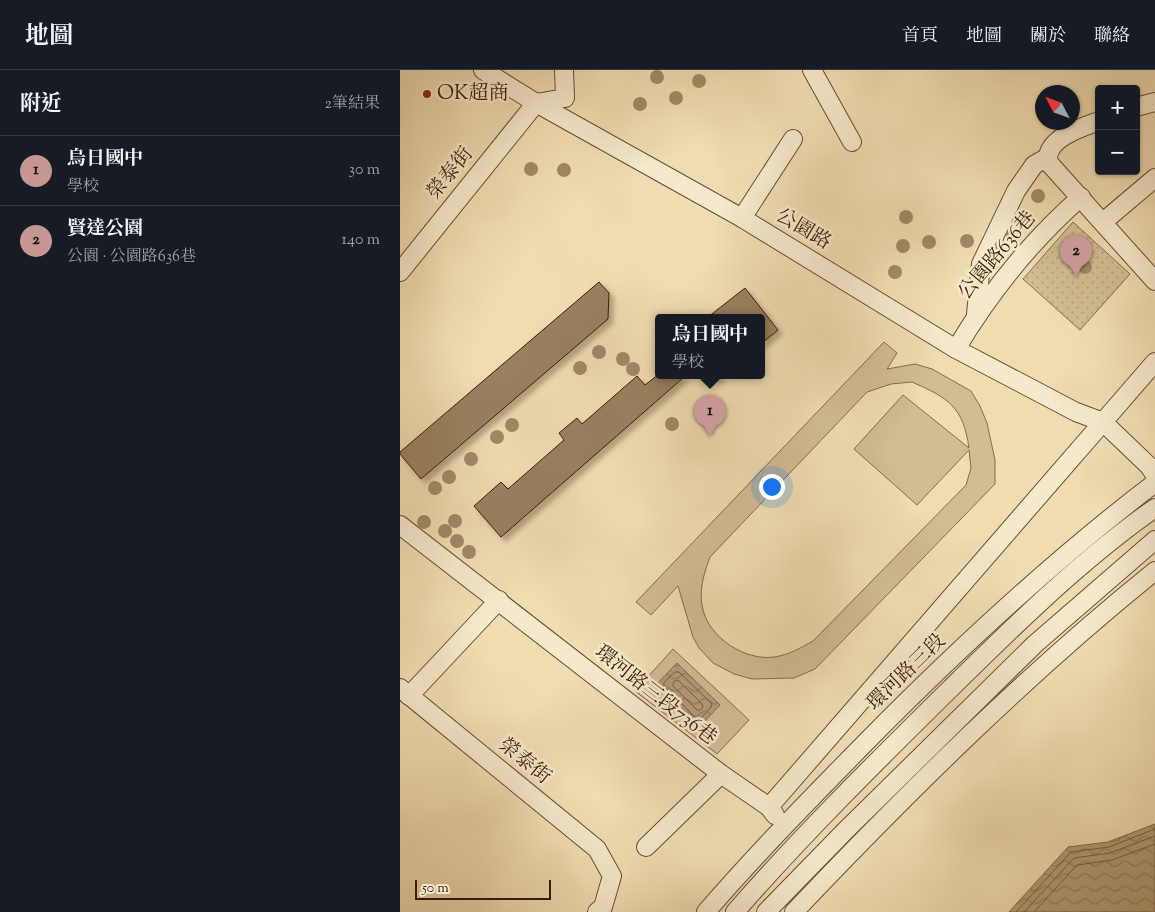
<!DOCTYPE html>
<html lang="zh-TW">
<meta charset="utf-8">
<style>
:root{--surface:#171b24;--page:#242831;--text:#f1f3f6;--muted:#9ea1a6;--line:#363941;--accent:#c59692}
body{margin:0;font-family:"Sorts Mill Goudy","Noto Serif TC",serif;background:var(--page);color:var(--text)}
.controls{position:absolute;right:15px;top:15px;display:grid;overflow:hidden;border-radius:5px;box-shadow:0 1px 4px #0004}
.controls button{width:45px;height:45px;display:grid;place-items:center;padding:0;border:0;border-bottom:1px solid var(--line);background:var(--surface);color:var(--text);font:25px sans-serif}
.compass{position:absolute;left:635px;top:15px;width:45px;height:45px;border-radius:50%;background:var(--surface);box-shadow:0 1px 4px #0004;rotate:311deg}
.scale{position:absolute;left:15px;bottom:12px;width:136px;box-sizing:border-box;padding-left:5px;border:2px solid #3b1d04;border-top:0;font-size:14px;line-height:18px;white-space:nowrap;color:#3b1d04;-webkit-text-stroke:4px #f5e8cc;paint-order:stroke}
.you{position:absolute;left:371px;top:416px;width:18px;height:18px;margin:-12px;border:4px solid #fff;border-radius:50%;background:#1a73e8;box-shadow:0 0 0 8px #1a73e833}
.badge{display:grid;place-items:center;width:32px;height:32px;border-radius:50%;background:var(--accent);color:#111;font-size:16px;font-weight:700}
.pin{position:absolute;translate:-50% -41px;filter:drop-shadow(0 1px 2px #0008)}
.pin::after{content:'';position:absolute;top:26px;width:18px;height:15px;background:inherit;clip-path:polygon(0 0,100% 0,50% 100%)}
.popup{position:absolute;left:255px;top:244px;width:110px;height:65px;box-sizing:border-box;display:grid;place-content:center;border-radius:5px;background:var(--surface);filter:drop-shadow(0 1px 4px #0005);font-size:16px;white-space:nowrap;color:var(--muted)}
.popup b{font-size:19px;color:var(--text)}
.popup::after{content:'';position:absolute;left:50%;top:100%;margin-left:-10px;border:10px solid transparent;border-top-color:var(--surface)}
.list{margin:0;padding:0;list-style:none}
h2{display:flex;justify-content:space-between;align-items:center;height:65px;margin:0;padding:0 20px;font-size:21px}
h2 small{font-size:16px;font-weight:400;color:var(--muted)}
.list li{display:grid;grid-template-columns:32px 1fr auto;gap:15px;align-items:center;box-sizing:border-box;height:70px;padding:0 20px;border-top:1px solid var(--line)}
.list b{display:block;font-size:19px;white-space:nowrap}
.list p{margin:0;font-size:16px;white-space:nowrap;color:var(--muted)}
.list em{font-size:16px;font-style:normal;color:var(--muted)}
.map{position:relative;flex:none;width:755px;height:842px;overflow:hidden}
header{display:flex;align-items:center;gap:30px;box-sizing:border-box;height:70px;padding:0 25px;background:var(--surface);border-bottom:1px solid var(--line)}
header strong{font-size:24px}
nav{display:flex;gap:28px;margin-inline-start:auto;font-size:18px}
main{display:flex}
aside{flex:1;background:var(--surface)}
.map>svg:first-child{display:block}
</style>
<header>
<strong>地圖</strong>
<nav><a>首頁</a><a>地圖</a><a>關於</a><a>聯絡</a></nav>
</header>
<main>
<aside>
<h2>附近<small>2筆結果</small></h2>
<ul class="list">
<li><span class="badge">1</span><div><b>烏日國中</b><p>學校</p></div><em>30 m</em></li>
<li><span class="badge">2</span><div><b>賢達公園</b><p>公園 · 公園路636巷</p></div><em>140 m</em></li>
</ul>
</aside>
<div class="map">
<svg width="755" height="842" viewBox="0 0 755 842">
<defs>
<pattern id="park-dots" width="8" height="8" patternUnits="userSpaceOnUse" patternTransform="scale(1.25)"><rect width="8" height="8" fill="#d1bc94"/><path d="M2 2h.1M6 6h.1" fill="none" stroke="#b4a17e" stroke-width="1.8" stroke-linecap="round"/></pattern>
<pattern id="water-waves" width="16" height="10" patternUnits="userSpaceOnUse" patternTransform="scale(1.25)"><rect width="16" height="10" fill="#b29b76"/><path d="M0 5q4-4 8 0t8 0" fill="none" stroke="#927e5f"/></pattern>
<filter id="shadow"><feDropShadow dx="4.5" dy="4.5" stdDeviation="2.5" flood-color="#0004"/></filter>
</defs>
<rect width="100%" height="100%" fill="#f0dcb1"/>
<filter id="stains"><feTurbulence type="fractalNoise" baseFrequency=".004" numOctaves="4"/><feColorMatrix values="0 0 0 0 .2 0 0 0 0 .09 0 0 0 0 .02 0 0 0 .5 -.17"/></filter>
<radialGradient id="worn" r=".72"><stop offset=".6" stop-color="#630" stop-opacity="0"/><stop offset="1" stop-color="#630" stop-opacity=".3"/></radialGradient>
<g fill="#d1bc94" stroke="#866c4c" fill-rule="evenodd">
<path d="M484,272L497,283L487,299L515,294L532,299L571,321L580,336L587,353L595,390V414L415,599L394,608L352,609L334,604L313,593L299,578L293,567L278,516L251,545L236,532ZM512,312C548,328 563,336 569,378L503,325L454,379L517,435L569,380L571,398L566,415L413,571C400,578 389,585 374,587C345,591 310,568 303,540C298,522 304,503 310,487L467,322L491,314Z"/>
<path d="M273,579L349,650L317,684L235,621Z"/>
</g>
<path fill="url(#park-dots)" stroke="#866c4c" d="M673,152L730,204L680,260L623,209Z"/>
<g fill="url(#water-waves)" stroke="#826948">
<path d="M277,593L320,635L299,657L256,615Z"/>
<path d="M755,754V842H609L668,777L708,772Z"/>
</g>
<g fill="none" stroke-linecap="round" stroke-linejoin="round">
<g stroke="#765c3d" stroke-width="1">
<path d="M275,602H279L312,634L311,637L300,649H297L264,616V613Z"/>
<path d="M276,610L279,611L302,634L303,637L300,640H297L273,616V614Z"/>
<path d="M616,842L671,782L709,777L755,759"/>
<path d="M624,842L674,788L710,783L755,766"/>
<path d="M634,842L677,795L712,790L755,774"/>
</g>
</g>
<g fill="#99805e" stroke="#3b1d04" filter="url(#shadow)">
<path d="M199,212L209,223L208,249L21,409L0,384V382Z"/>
<path d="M345,218L378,260L361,274V247H308Z"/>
<path d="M259,304L281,305L283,308L101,467L74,436L101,412L108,419L164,370L159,363L177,348L182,354L237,306L245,315Z"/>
<path d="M310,305H322L315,310Z"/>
</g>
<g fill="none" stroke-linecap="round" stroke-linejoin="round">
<g stroke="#684d2f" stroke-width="20">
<g id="minor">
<path d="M83,0L136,33L342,148L556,279L676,342L703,352L755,292"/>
<path d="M412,0L452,72"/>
<path d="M736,37L755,32"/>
<path d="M648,87L649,93L755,211"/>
<path d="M648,87C650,67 683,57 699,51"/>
<path d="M342,148L393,69"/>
<path d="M703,152L755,108"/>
<path d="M0,202L136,33L165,28L164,0"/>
<path d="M576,244L581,194L616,121L634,95L648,87"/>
<path d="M556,279C590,222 631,171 681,127"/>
<path d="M0,455L321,704L369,737L375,745"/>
<path d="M0,618L197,779L212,806L203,837L197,842"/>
<path d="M9,626L99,530"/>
<path d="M369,737L703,352L749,396L755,405"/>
<path d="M246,777L321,704"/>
<path d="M306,842C357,783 412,727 467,671C558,579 652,491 755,413"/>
<path d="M335,842C403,764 477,691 551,618C615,555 681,490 755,438"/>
<path d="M366,842L446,760L635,574L755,470"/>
<path d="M394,842C508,722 626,605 755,501"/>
</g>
</g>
<use href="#minor" stroke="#f5e8cc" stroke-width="18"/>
</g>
<g fill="#a18966">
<circle cx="257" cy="7" r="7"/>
<circle cx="299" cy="11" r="7"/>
<circle cx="276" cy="28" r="7"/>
<circle cx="240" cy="34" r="7"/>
<circle cx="131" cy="99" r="7"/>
<circle cx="164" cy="100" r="7"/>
<circle cx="638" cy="126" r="7"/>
<circle cx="506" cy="147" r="7"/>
<circle cx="613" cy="165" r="7"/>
<circle cx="567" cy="171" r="7"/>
<circle cx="529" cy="172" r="7"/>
<circle cx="503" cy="176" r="7"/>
<circle cx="601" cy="177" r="7"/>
<circle cx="685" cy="197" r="7"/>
<circle cx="495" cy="202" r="7"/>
<circle cx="199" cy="282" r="7"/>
<circle cx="223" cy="289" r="7"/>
<circle cx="180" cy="298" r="7"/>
<circle cx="233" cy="299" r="7"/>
<circle cx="272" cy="354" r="7"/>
<circle cx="112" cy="355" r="7"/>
<circle cx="97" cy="367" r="7"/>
<circle cx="71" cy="389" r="7"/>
<circle cx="49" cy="407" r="7"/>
<circle cx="35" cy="418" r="7"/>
<circle cx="55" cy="451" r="7"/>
<circle cx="24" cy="452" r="7"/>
<circle cx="45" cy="461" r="7"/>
<circle cx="57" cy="471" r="7"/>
<circle cx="69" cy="482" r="7"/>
</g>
<circle fill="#8f2418" stroke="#f5e8cc" stroke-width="2" cx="27" cy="24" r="5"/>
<g text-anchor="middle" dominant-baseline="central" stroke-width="5" stroke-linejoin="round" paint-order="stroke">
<g font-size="20" fill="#3b1d04" stroke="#f5e8cc" text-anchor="start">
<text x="37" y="24">OK超商</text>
</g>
<g font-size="20" fill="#3b1d04" stroke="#f5e8cc">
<text transform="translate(51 104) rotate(-51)">榮泰街</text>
<text transform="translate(403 160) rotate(31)">公園路</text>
<text transform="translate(598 186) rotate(-50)">公園路636巷</text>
<text transform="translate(507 603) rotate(-44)">環河路三段</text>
<text transform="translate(255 626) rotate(38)">環河路三段736巷</text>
<text transform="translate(124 692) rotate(39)">榮泰街</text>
</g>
</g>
<rect width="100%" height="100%" filter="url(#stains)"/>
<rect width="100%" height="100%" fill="url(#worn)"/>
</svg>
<div class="controls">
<button>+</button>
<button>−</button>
</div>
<svg class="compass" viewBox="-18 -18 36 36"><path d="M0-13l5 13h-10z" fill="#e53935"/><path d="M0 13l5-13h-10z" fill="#9ea1a6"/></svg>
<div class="scale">50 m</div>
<div class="you"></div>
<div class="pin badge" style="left:310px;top:366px">1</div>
<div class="popup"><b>烏日國中</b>學校</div>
<div class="pin badge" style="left:676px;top:206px">2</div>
</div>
</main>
